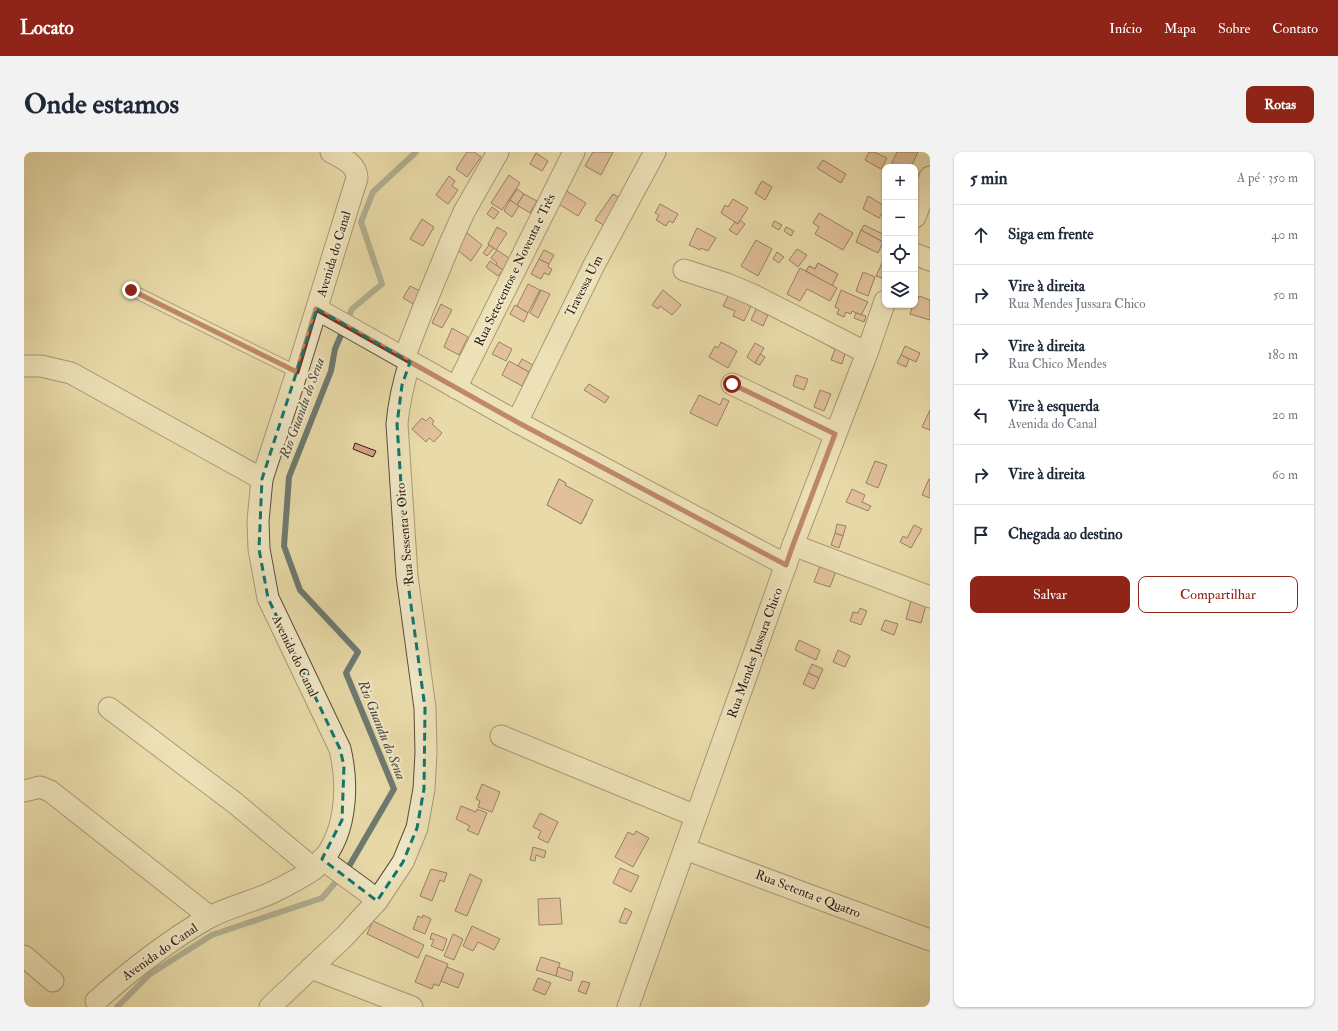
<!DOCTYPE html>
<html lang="pt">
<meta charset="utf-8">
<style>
:root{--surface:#fff;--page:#f2f2f3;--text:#1f2937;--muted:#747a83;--line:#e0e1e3;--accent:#8f2418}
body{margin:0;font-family:"IM FELL Double Pica",serif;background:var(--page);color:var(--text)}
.controls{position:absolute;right:12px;top:12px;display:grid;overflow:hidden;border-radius:8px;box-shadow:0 1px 3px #0004}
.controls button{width:36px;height:36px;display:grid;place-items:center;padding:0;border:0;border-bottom:1px solid var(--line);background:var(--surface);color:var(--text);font:20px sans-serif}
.stop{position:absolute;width:12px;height:12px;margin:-9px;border:3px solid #8f2418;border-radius:50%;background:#fff}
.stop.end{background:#8f2418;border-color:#fff;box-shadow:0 1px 4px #0008}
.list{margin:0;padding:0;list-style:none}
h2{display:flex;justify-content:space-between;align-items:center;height:52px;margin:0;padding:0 16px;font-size:17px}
h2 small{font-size:13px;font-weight:400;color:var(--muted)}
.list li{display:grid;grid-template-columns:26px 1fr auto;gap:12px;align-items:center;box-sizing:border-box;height:60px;padding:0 16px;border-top:1px solid var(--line)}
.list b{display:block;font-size:15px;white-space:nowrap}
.list p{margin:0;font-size:13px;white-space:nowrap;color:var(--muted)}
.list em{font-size:13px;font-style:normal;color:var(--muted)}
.actions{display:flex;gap:8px;padding:12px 16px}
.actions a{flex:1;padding:9px 0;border:1px solid var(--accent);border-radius:8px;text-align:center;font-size:14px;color:var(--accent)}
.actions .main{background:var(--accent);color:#fff}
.icon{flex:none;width:22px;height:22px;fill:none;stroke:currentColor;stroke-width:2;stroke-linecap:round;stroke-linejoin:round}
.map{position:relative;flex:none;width:906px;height:855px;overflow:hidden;border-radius:8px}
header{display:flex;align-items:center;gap:24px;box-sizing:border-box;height:56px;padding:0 20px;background:var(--accent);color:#fff}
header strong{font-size:19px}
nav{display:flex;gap:22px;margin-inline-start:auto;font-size:14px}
.intro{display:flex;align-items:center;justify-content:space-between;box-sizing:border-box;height:96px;padding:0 24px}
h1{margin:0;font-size:28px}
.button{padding:10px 18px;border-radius:8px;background:var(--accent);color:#fff;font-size:14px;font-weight:700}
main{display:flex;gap:24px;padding:0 24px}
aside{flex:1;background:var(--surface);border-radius:8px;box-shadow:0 1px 3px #0004}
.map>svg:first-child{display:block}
</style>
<header>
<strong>Locato</strong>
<nav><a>Início</a><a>Mapa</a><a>Sobre</a><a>Contato</a></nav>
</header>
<div class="intro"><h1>Onde estamos</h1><a class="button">Rotas</a></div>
<main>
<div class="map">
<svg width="906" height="855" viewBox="0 0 906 855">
<rect width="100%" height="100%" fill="#e9dba9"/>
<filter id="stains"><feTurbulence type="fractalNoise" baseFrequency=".005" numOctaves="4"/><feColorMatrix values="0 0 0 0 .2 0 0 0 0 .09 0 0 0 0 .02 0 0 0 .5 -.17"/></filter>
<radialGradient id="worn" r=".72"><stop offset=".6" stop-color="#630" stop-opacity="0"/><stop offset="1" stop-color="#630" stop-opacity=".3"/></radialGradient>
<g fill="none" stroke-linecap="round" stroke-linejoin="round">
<path stroke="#6d7a71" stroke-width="6" d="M93,855L126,822L188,783L298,746L324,716L370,637L322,521L334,500L276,438L260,394L265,325L307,219L311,197L328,157L358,132L337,70L349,40L392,0"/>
</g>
<g fill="#daa089" stroke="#2a1c12">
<path d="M443,0H450L457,5L443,25L432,17Z"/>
<path d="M569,0H589L577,23L561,14Z"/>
<path d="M845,0H850L863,6L857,17L841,8Z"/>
<path d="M873,0H894L887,15H871L867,13Z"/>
<path d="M512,1L524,9L518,19L506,12Z"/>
<path d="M799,8L822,22L817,31L793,16Z"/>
<path d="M485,23L496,31L478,58L467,51Z"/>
<path d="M425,24L431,29L428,34L434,38L424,52L412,43Z"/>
<path d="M738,29L748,35L741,48L731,41Z"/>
<path d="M493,37L500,42L493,53L486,48Z"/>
<path d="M541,38L562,51L554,64L533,51Z"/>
<path d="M500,42L513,49L506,61L493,53Z"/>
<path d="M589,42L600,49L583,75L571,68Z"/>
<path d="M844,44L861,54V57L855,66L839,57Z"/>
<path d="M709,47L724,56L714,72L697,61L701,53L704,55Z"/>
<path d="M486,48L495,54L488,65L480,59Z"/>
<path d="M636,52L654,62L649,71L645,69L642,74L632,68L635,63L631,61Z"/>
<path d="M468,55L475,60L470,67L463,62Z"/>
<path d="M795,61L829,81L819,98L791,82L795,75L789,71Z"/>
<path d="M398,67L410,75L399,94L386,87Z"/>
<path d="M716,68L721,72L713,83L705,78L711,70L714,72Z"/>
<path d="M750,69L758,73L755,78L748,74Z"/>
<path d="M840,73L861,83L859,90L837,78Z"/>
<path d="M473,75L483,81L472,98L464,92Z"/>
<path d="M762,75L770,79L767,84L760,79Z"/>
<path d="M673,76L692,86L684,99L677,96L676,98L665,93Z"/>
<path d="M837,78L859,90L854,101L832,90Z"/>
<path d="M442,80L458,93L447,109L431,96Z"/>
<path d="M732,88L748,97L734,124L717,114Z"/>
<path d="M465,93L470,96L463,104L459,101Z"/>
<path d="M773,97L783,103L774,115L765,108Z"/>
<path d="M473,98L488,108L479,118L472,113L473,111L467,106Z"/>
<path d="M520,98L530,103L525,112L515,107Z"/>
<path d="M753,100L760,105L755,111L749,107Z"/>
<path d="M515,107L525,112L524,115L528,117L525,123L520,121L517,127L507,122Z"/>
<path d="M860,107L861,120L858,126L852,124Z"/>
<path d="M466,109L479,118L474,124L462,115Z"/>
<path d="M794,111L810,120L804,131L782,119L785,114L791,117Z"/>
<path d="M794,111L814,122L808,134L782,119L785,114L791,117Z"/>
<path d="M776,116L813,136L806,149L783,137L776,149L763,142Z"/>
<path d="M839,120L851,125L844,144L832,139Z"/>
<path d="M504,132L516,138L504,161L493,154Z"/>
<path d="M386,134L398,140L391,153L379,146Z"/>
<path d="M517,138L526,142L514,166L506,161Z"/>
<path d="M639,138L657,153L648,163L636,154L634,157L628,153Z"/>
<path d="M817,138L844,150L837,163L828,159L827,162L822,160L820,165L813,162L815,157L811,155Z"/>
<path d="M704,144L714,148L715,146L728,152L720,169L709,164L711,159L699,154Z"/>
<path d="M895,144L906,148V168L886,162L888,156L892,153Z"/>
<path d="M417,152L428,158L418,176L408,171Z"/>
<path d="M491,153L504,161L500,170L486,162Z"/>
<path d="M732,157L744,163L739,174L727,168Z"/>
<path d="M832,161L842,164L840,170L830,166Z"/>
<path d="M428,176L444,185L435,203L420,195Z"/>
<path d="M808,189L823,195L818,212L807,208L811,197L806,195Z"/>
<path d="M475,190L488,197L482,209L468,202Z"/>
<path d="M697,190L713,199L704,216L685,205L691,194L694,196Z"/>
<path d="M731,191L740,196L731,211L723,205Z"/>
<path d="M881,194L896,201L892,210L877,203Z"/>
<path d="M736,202L741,205L736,213L731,211Z"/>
<path d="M877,203L885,207L882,215L873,211Z"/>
<path d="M498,207L509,213L505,220L494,214Z"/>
<path d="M485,209L505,220L498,234L478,223Z"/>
<path d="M772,223L784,227L780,238L769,234Z"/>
<path d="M565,232L585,245L581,251L560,238Z"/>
<path d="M796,238L807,242L800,259L790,255Z"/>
<path d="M675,243L696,253L699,246L705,249L693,274L666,261Z"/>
<path d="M906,258V278L898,275Z"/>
<path d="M406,265L410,269L408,272L418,281L410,290L405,286L402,290L388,277L398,266L402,269Z"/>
<path d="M331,291L352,299L349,305L329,297Z"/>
<path d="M851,309L863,313L854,336L842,331Z"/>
<path d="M535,327L542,331L541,333L549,338L543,350L563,361L557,372L523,353Z"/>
<path d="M535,327L542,331L541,333L569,348L557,372L523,353Z"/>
<path d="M905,327H906V346L898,343Z"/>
<path d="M828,337L841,343L838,350L847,354L844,359L822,350Z"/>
<path d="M813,372L822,374L819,384L811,381Z"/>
<path d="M890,373L898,377L887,396L876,390L879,384L883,386Z"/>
<path d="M811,381L819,384L815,396L807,393Z"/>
<path d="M796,414H814L806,435L790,430Z"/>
<path d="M889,441L904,446L897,471L882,467Z"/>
<path d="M836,456L843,459L837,473L826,469L829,460L834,461Z"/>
<path d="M861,468L874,472L870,483L857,478Z"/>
<path d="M775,488L796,498L792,508L771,498Z"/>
<path d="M814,498L826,504L821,515L809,510Z"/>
<path d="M788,512L799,517L795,526L784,521Z"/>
<path d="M784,521L795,526L790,537L779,532Z"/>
<path d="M458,632L476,640L468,660L454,655L456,649L452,647Z"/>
<path d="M437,654L452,660L453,657L463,661L454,683L443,678L446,674L432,667Z"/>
<path d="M516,661L534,670L524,691L514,686L517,679L509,675Z"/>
<path d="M612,679L625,686L609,715L591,705L604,680L610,683Z"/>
<path d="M509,695L522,699L520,706L512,703L511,709L506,708Z"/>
<path d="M596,716L615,724L607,740L589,731Z"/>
<path d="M407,717L423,721L420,730L416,728L408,749L396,744Z"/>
<path d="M446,722L458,728L443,764L431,759Z"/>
<path d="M536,746L538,772L515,773L514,747Z"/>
<path d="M601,756L608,760L602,772L595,770Z"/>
<path d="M399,763L407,767L401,782L389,777L394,764L398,766Z"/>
<path d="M349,769L400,793L394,806L343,782Z"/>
<path d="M448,774L476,787L470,798L454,790L449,799L439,794Z"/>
<path d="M408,781L423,787L419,799L407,794L410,788L406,787Z"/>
<path d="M429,782L439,787L430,808L420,804Z"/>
<path d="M402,803L424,812L415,834L410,832L408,837L391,830Z"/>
<path d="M517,805L536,811L532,824L512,818Z"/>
<path d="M423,815L440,822L434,836L417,829Z"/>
<path d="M534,815L549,820L547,829L532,824Z"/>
<path d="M514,826L527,831L521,843L509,838Z"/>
<path d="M558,829L566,831L562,842L554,839Z"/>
</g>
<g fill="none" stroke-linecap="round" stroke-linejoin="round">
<g stroke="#5a4c38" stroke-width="13">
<path id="service" d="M107,138L273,220"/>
</g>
<g stroke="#5a4c38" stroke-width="23">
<g id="minor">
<path d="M891,65L906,25"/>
<path d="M891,102L906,108"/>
<path d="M660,118L703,132L727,142L843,201"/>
<path d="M293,157L493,270L762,413"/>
<path d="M380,206L399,157L427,89L440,60L474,0"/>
<path d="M0,214H17L47,221L238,327"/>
<path d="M708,232L811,282"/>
<path d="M432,236L550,0"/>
<path d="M493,270L570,113L631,0"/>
<path d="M769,393L906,445"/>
<path d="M85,556L211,651L290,717"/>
<path d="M477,584L672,664"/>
<path d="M0,639L16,635L26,639L186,765"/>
<path d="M661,697L906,788"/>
<path d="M298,707L343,740L353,749"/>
<path d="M0,804L29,829"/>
<path d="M287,816L388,855"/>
<path d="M72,849C107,818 144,789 184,766C204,755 228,750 249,740C259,735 283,723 291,716C323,687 325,635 316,597L244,446L235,397L234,369L238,327L273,220L333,26C333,12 318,6 307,0"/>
<path d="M246,855L321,784L353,749L379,710L393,676L400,637L402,601L401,556L383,424L373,272C375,249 379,232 386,210"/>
<path d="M604,855L769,393L843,201L861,149"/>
</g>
</g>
<use href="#service" stroke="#f1e8c7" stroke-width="11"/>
<use href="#minor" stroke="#f1e8c7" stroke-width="21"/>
</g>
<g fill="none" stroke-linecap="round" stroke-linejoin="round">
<path stroke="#8f2418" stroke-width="5" d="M107,138L273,220L292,157L493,270L762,413L769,393L811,282L708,232"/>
</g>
<path d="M0 0H906V855H0ZM293,157L386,210L378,233L373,272L383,424L401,556L400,637L393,676L379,710L353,749L298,707L318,668L320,614L316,597L244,446L235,397L238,327Z" fill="#e9dba9" fill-opacity=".55" fill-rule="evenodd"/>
<path fill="none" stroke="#0f766e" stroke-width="3" stroke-dasharray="8 5" stroke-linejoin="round" d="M293,157L386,210L378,233L373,272L383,424L401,556L400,637L393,676L379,710L353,749L298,707L318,668L320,614L316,597L244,446L235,397L238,327Z"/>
<g text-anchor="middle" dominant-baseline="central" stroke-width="4" stroke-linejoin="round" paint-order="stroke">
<g font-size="13" fill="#2a1c12" stroke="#f1e8c7">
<text transform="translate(310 102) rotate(-73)">Avenida do Canal</text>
<text transform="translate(491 118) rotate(-64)">Rua Setecentos e Noventa e Três</text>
<text transform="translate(560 134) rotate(-63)">Travessa Um</text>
<text transform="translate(381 382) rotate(-95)">Rua Sessenta e Oito</text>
<text transform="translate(731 501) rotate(-70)">Rua Mendes Jussara Chico</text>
<text transform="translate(271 504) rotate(64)">Avenida do Canal</text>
<text transform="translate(784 742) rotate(21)">Rua Setenta e Quatro</text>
<text transform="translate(136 800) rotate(-35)">Avenida do Canal</text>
</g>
<g font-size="14" font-style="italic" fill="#4b4b41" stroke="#f1e8c7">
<text transform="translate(278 256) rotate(-70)">Rio Guandu do Sena</text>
<text transform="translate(358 578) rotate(68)">Rio Guandu do Sena</text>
</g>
</g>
<rect width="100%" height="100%" filter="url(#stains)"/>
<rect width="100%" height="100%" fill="url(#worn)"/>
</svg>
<div class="controls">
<button>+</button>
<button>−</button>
<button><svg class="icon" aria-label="locate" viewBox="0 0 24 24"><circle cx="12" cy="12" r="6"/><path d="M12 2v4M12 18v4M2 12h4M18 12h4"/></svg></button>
<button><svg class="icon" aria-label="layers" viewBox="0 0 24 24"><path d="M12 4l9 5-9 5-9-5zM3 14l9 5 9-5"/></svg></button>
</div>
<div class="stop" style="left:708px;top:232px"></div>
<div class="stop end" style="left:107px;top:138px"></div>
</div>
<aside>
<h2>5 min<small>A pé · 350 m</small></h2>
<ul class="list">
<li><svg class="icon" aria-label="ahead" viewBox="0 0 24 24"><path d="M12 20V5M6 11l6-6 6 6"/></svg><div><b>Siga em frente</b></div><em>40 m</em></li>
<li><svg class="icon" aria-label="right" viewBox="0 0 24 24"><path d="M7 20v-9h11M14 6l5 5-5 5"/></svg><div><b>Vire à direita</b><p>Rua Mendes Jussara Chico</p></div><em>50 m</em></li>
<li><svg class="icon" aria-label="right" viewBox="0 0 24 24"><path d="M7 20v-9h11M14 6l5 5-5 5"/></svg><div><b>Vire à direita</b><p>Rua Chico Mendes</p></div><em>180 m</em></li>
<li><svg class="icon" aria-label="left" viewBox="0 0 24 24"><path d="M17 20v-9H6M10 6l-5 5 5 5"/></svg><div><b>Vire à esquerda</b><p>Avenida do Canal</p></div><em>20 m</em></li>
<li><svg class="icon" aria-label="right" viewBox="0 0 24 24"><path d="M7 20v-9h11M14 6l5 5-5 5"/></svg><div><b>Vire à direita</b></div><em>60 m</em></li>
<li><svg class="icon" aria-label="arrive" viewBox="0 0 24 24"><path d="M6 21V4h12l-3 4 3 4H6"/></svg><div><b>Chegada ao destino</b></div></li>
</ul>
<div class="actions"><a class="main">Salvar</a><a>Compartilhar</a></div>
</aside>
</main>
